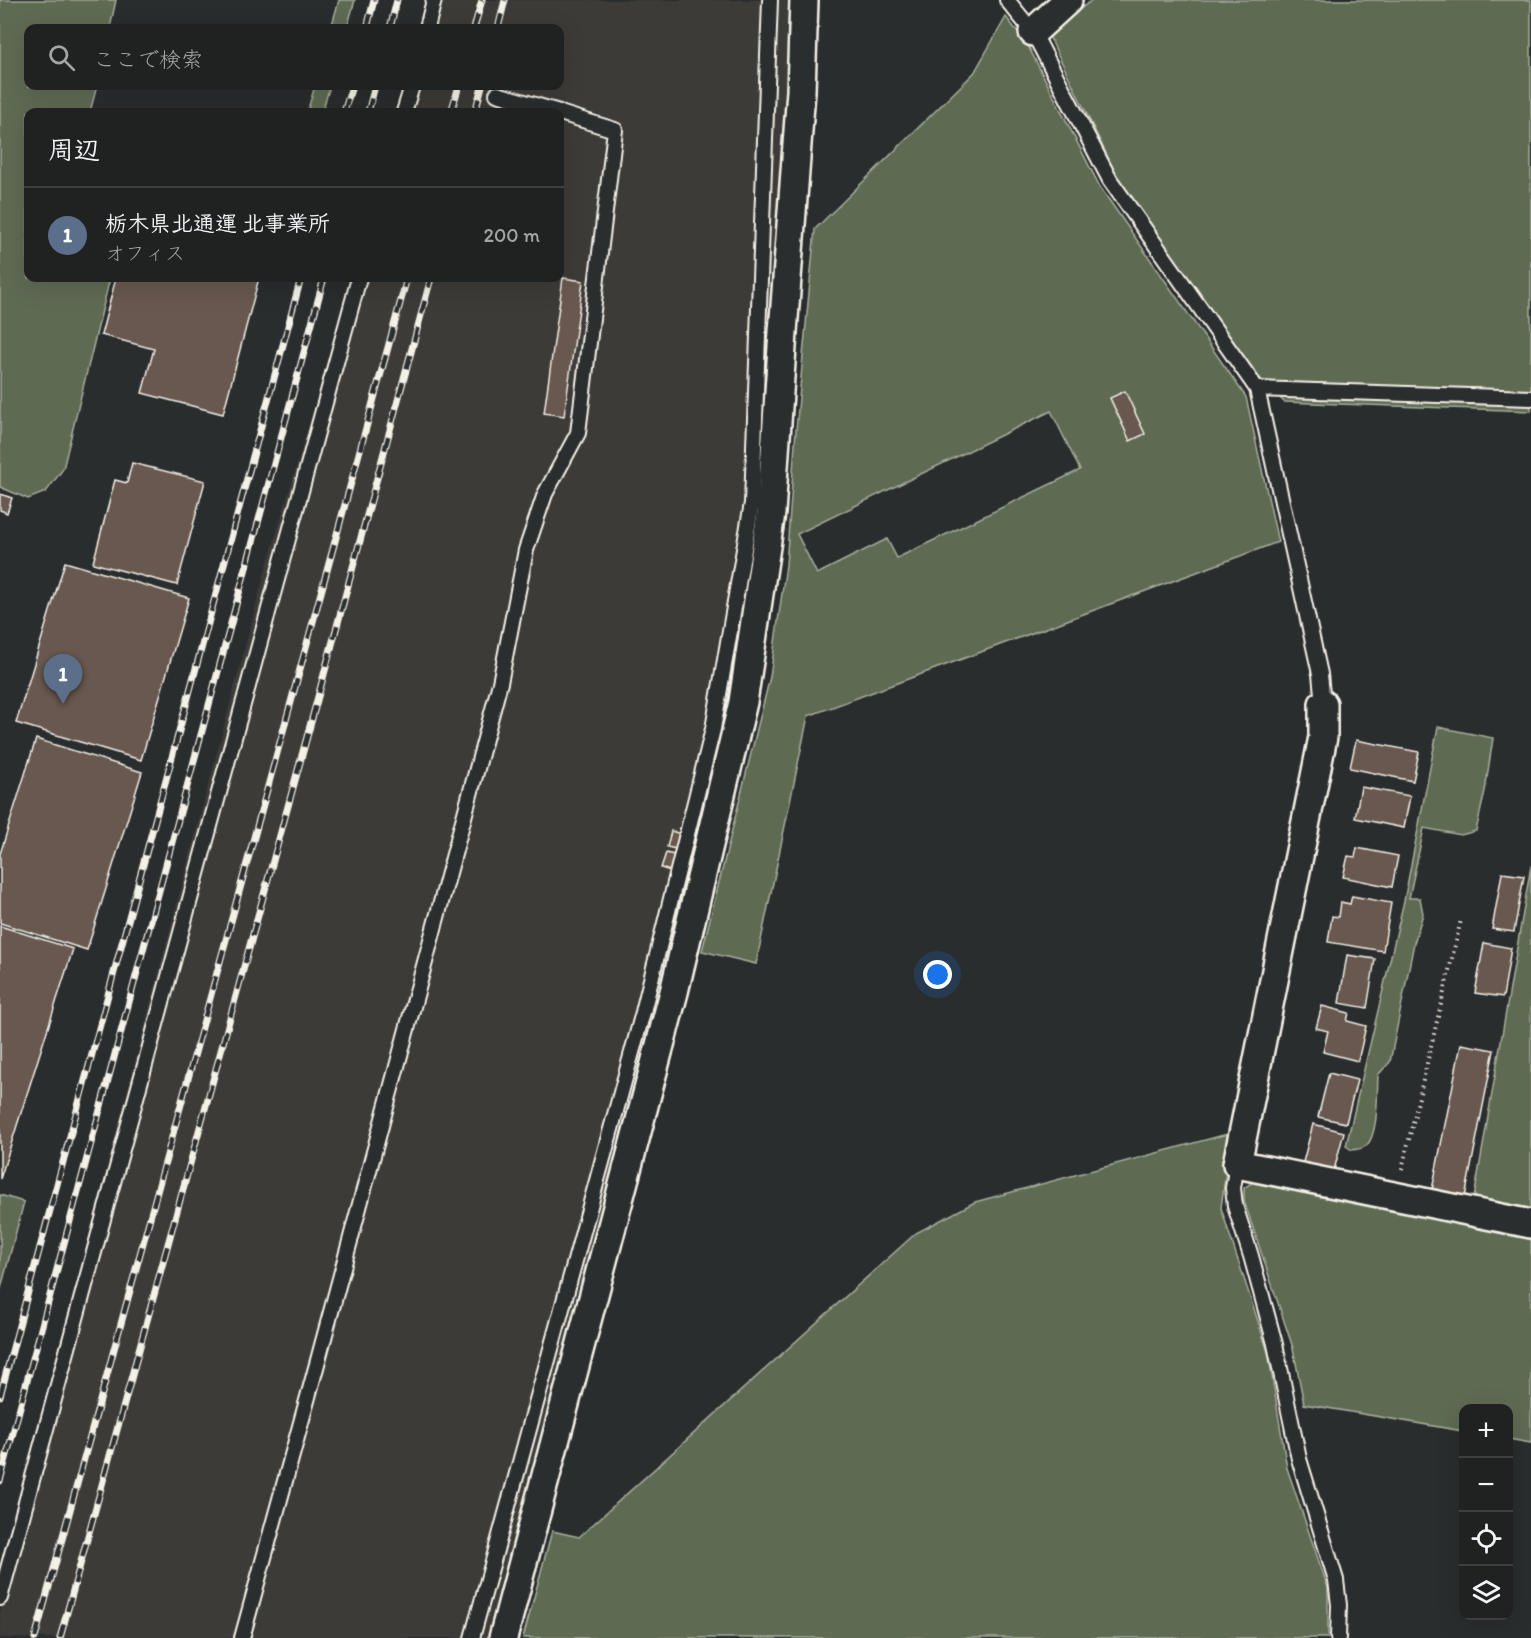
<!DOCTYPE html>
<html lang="ja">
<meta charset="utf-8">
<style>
:root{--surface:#202222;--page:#2d2f2f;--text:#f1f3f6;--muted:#a2a4a5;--line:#3d3f40;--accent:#ffd166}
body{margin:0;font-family:Itim,"Klee One",sans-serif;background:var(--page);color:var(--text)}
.controls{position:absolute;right:18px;bottom:18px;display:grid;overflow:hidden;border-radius:12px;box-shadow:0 6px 24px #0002}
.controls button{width:54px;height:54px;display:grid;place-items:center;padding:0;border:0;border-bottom:2px solid var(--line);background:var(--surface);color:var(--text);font:30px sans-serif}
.you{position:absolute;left:938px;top:975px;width:21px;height:21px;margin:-15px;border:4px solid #fff;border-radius:50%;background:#1a73e8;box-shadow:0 0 0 9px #1a73e833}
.badge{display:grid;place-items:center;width:39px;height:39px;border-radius:50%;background:var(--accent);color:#fff;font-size:20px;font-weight:700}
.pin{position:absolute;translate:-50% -50px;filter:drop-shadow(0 2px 3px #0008)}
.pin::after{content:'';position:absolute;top:32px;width:21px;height:18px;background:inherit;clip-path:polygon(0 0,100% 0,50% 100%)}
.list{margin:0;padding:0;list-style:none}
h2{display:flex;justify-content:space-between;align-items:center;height:78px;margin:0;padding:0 24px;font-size:26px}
h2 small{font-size:20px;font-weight:400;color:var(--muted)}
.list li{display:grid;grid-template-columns:39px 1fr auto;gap:18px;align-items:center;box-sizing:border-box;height:96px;padding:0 24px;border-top:2px solid var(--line)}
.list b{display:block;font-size:22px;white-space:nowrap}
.list p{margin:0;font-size:20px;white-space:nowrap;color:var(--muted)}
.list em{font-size:20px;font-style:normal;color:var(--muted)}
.icon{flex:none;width:33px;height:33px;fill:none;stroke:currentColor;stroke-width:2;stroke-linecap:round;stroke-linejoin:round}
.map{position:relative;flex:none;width:1531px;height:1638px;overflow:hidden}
.search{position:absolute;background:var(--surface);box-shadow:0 6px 24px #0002;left:24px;top:24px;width:540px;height:66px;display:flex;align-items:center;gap:15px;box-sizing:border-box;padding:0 21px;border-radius:12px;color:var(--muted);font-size:22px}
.panel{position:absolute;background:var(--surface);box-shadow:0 6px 24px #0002;left:24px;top:108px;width:540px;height:174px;border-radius:12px}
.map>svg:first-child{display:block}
</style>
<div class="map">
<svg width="1531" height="1638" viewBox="0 0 1531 1638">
<rect width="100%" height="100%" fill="#2a2d2e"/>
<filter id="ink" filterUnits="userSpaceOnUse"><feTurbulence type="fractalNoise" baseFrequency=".0167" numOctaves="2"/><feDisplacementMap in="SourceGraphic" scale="12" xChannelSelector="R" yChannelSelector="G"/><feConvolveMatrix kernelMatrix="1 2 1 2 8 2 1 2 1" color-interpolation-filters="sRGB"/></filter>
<g filter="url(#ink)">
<path fill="#3d3a38" d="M434,0H804L743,702L503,1638H0V1571L264,575L353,278H560V112H403L411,86H560V28H427Z"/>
<g fill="#5e6b53" stroke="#a9ae9e" stroke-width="1.5" fill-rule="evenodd">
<path d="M0,0H116L110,28H28V86H97L90,112H28V278H110L63,469L46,492L28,499L0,487Z"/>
<path d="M339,0H355L347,28H331Z"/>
<path d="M1092,0H1531V411L1284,402L1258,376L1117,176L1048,34Z"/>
<path d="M1006,17L1027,44L1100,187L1246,397L1278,542L808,716L756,964L702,951L770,677L786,565L796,430L815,229L974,73ZM1051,411L1080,470L897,558L887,539L817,574L797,534Z"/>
<path d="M315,86H330L322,112H307Z"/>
<path d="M1438,727L1493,738L1485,791L1476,831L1461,835L1424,828L1409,898H1420L1423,914L1414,943L1390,1062L1378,1075C1377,1093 1379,1134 1366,1146C1362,1149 1357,1149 1352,1150L1346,1146L1404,901Z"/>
<path d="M1531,866V1217L1473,1204Z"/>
<path d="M1231,1133L1221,1208L1268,1352L1287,1468L1328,1588V1638H523L552,1531L579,1537L916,1233L975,1202Z"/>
<path d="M1267,1181L1531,1235V1443L1509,1439L1508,1408H1464L1463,1431L1304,1404L1293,1348L1244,1201V1188L1253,1182Z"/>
<path d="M0,1195L24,1202L0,1292Z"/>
</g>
<g fill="#685850" stroke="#f4f1e8" stroke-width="1.5">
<path d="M116,278H259L223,414L142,393L154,349L101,335Z"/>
<path d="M563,278L583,281L564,416L544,413Z"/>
<path d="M1125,391L1145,434L1130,441L1110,398Z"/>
<path d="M132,463L205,481L177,585L93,563L115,480L127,483Z"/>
<path d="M0,494L12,498L7,513L0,510Z"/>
<path d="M65,562L189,598L141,760L16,723Z"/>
<path d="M36,739L142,772L87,950L0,923V854Z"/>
<path d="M1356,740L1419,752L1413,781L1350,768Z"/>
<path d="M1361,787L1410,796L1404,828L1355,818Z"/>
<path d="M671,831L684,835L680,850L667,847Z"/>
<path d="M1357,848L1398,856L1392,887L1343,877L1348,856L1355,857Z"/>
<path d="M666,853L678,856L673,872L661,868Z"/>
<path d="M1502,873L1524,876L1514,932L1492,929Z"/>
<path d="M1352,896L1391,903L1383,951L1328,942L1332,916L1339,917L1341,902L1350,904Z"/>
<path d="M0,926L73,949L0,1179Z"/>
<path d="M1484,943L1511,948L1503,997L1475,993Z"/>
<path d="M1347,955L1375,959L1367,1008L1339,1003Z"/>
<path d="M1322,1006L1349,1013L1347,1021L1366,1026L1358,1061L1323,1052L1328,1031L1316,1028Z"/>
<path d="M1461,1044L1494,1050L1465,1197L1432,1190Z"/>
<path d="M1329,1073L1357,1080L1346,1123L1318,1117Z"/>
<path d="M1313,1124L1344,1132L1333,1174L1302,1166Z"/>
</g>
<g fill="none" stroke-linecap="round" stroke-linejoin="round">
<g stroke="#f4f1e8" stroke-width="18">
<g id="lane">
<path d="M1007,0L1033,32L1110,180L1257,389L1320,674L1323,704"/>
<path d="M427,28L434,0"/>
<path d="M497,94L559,112"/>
<path d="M404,112L412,86"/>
<path d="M1257,389L1531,398"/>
<path d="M1237,1164L1233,1188L1235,1206L1251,1256L1275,1344L1299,1459L1336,1580L1339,1605L1338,1638"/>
<path d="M0,1598L359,278"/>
<path d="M242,1638L317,1364L500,683L526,550L545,494L578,433L615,130L560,113"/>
<path d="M472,1638L643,1012L713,729L752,503L770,0"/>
</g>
</g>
<g stroke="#f4f1e8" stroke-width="32">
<g id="street">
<path d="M1033,32L1068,0"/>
<path d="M1323,704V737L1237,1164L1531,1224"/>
<path d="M503,1638L674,992L743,702L771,513L783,332L801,91L804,0"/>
</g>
</g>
<path stroke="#f4f1e8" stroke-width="4" stroke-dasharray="1.5 4.5" stroke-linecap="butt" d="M1402,1169L1461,920"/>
<use href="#lane" stroke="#2a2d2e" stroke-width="14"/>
<use href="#street" stroke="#2a2d2e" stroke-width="27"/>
<g stroke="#f4f1e8" stroke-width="7">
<g id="rail">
<path d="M367,28L374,0"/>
<path d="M390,28L397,0"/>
<path d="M474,28L482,0"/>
<path d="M498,28L505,0"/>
<path d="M344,112L352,86"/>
<path d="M368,112L375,86"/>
<path d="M451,112L459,86"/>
<path d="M475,112L482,86"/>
<path d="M0,1396L301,278"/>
<path d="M0,1481L324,278"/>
<path d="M35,1638L407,278"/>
<path d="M60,1638L316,704L431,278"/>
</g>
</g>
<use href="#rail" stroke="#2a2d2e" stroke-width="4.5" stroke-dasharray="14" stroke-linecap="butt"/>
</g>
</g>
</svg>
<div class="controls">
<button>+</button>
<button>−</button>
<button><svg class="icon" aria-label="locate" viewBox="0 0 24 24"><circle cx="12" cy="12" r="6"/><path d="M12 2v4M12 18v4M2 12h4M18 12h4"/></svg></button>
<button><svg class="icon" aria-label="layers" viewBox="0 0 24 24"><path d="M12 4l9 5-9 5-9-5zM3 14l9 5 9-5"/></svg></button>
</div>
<div class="you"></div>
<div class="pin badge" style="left:63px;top:704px;background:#5c6f8a">1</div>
<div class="search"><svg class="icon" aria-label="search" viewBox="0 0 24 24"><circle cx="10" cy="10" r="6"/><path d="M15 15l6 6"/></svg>ここで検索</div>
<section class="panel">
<h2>周辺<small></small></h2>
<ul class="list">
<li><span class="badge" style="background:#5c6f8a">1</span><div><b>栃木県北通運 北事業所</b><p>オフィス</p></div><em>200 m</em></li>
</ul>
</section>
</div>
